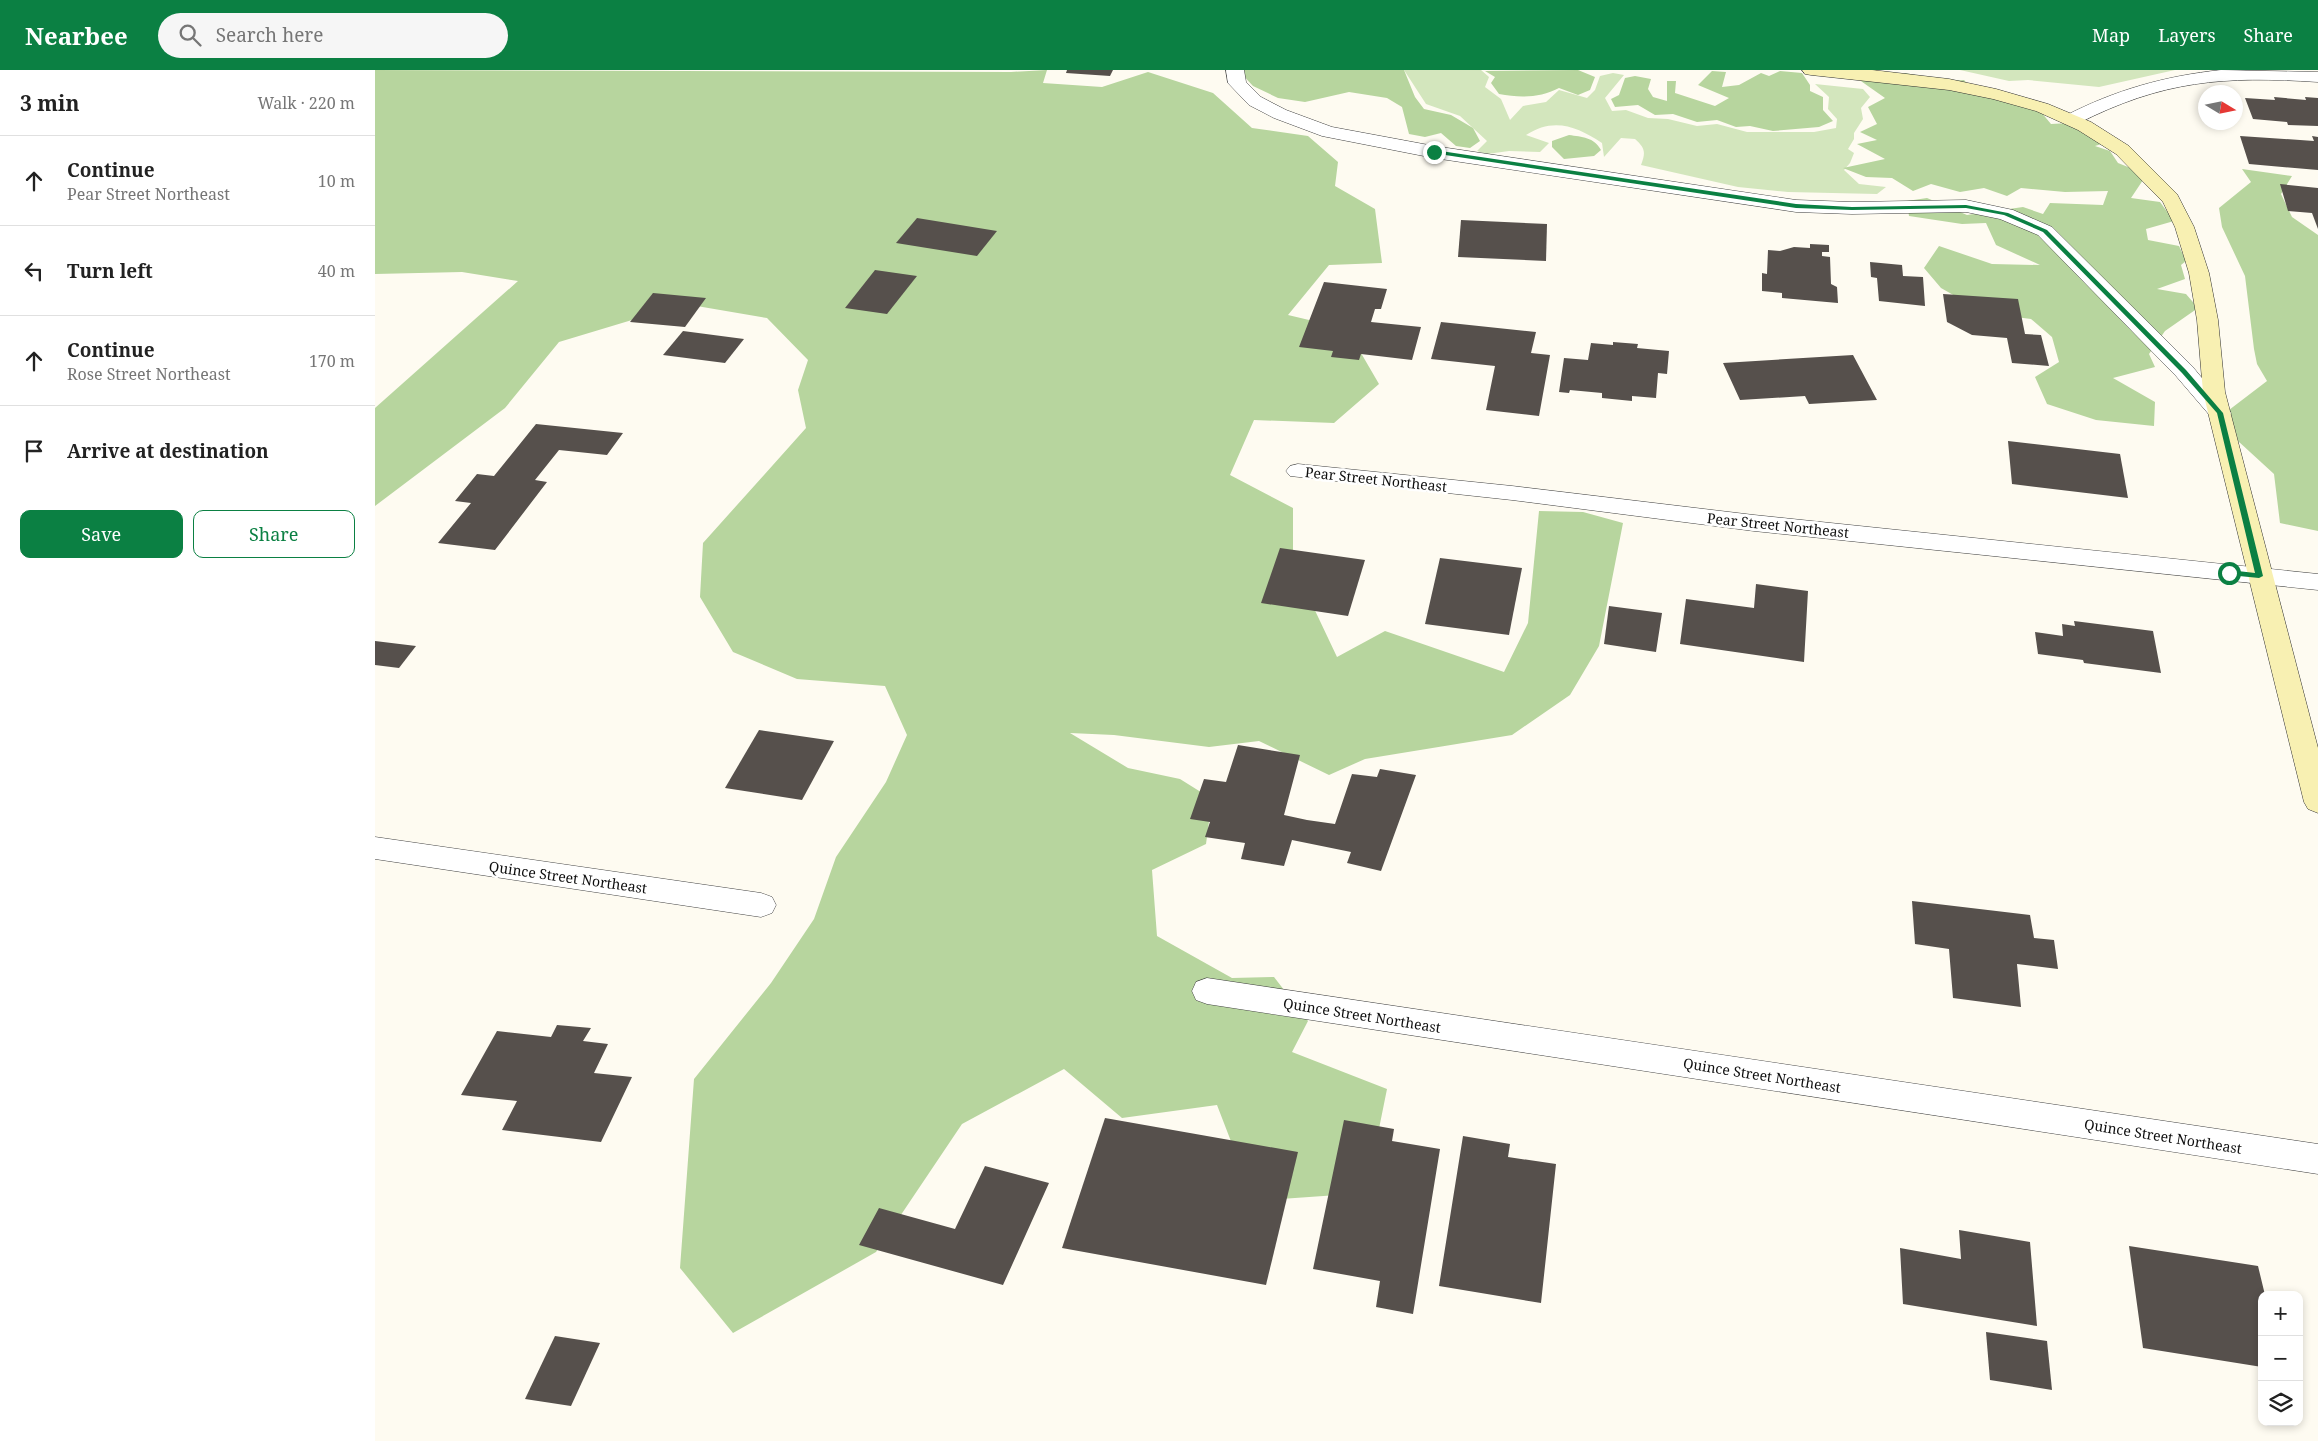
<!DOCTYPE html>
<meta charset="utf-8">
<style>
:root{--surface:#fff;--page:#f6f6f6;--text:#222;--muted:#767676;--line:#e0e0e0;--accent:#0b8043}
body{margin:0;font-family:"Noto Serif",serif;background:var(--page);color:var(--text)}
.controls{position:absolute;right:15px;bottom:15px;display:grid;overflow:hidden;border-radius:10px;box-shadow:0 2px 8px #0003}
.controls button{width:45px;height:45px;display:grid;place-items:center;padding:0;border:0;border-bottom:1px solid var(--line);background:var(--surface);color:var(--text);font:25px sans-serif}
.compass{position:absolute;left:1823px;top:15px;width:45px;height:45px;border-radius:50%;background:var(--surface);box-shadow:0 2px 8px #0003;rotate:100deg}
.stop{position:absolute;width:15px;height:15px;margin:-11px;border:4px solid #0b8043;border-radius:50%;background:#fff}
.stop.end{background:#0b8043;border-color:#fff;box-shadow:0 1px 5px #0008}
.list{margin:0;padding:0;list-style:none}
h2{display:flex;justify-content:space-between;align-items:center;height:65px;margin:0;padding:0 20px;font-size:21px}
h2 small{font-size:16px;font-weight:400;color:var(--muted)}
.list li{display:grid;grid-template-columns:32px 1fr auto;gap:15px;align-items:center;box-sizing:border-box;height:90px;padding:0 20px;border-top:1px solid var(--line)}
.list b{display:block;font-size:19px;white-space:nowrap}
.list p{margin:0;font-size:16px;white-space:nowrap;color:var(--muted)}
.list em{font-size:16px;font-style:normal;color:var(--muted)}
.actions{display:flex;gap:10px;padding:15px 20px}
.actions a{flex:1;padding:11px 0;border:1px solid var(--accent);border-radius:10px;text-align:center;font-size:18px;color:var(--accent)}
.actions .main{background:var(--accent);color:#fff}
.icon{flex:none;width:28px;height:28px;fill:none;stroke:currentColor;stroke-width:2;stroke-linecap:round;stroke-linejoin:round}
.map{position:relative;flex:none;width:1943px;height:1371px;overflow:hidden}
header{display:flex;align-items:center;gap:30px;box-sizing:border-box;height:70px;padding:0 25px;background:var(--accent);color:#fff}
header strong{font-size:24px}
nav{display:flex;gap:28px;margin-inline-start:auto;font-size:18px}
.search{width:350px;height:45px;background:var(--page);display:flex;align-items:center;gap:12px;box-sizing:border-box;padding:0 18px;border-radius:28px;color:var(--muted);font-size:19px}
main{display:flex}
aside{flex:1;background:var(--surface)}
.map>svg:first-child{display:block}
</style>
<header>
<strong>Nearbee</strong>
<div class="search"><svg class="icon" aria-label="search" viewBox="0 0 24 24"><circle cx="10" cy="10" r="6"/><path d="M15 15l6 6"/></svg>Search here</div>
<nav><a>Map</a><a>Layers</a><a>Share</a></nav>
</header>
<main>
<aside>
<h2>3 min<small>Walk · 220 m</small></h2>
<ul class="list">
<li><svg class="icon" aria-label="ahead" viewBox="0 0 24 24"><path d="M12 20V5M6 11l6-6 6 6"/></svg><div><b>Continue</b><p>Pear Street Northeast</p></div><em>10 m</em></li>
<li><svg class="icon" aria-label="left" viewBox="0 0 24 24"><path d="M17 20v-9H6M10 6l-5 5 5 5"/></svg><div><b>Turn left</b></div><em>40 m</em></li>
<li><svg class="icon" aria-label="ahead" viewBox="0 0 24 24"><path d="M12 20V5M6 11l6-6 6 6"/></svg><div><b>Continue</b><p>Rose Street Northeast</p></div><em>170 m</em></li>
<li><svg class="icon" aria-label="arrive" viewBox="0 0 24 24"><path d="M6 21V4h12l-3 4 3 4H6"/></svg><div><b>Arrive at destination</b></div></li>
</ul>
<div class="actions"><a class="main">Save</a><a>Share</a></div>
</aside>
<div class="map">
<svg width="1943" height="1371" viewBox="0 0 1943 1371">
<rect width="100%" height="100%" fill="#fefbf1"/>
<g fill="#d3e6bd">
<path d="M1029,0H1106L1114,7L1110,17L1126,29L1135,50L1148,36L1171,32L1184,20L1212,28L1220,20L1225,6L1238,3L1249,5L1230,28L1237,41L1251,40L1273,48L1293,49L1322,56L1342,54L1372,62H1439L1461,58L1462,49L1453,39L1454,27L1440,14L1488,19L1495,27L1486,38L1488,49L1479,63V69L1473,79L1479,83L1475,93L1469,100L1484,114L1511,117L1502,124L1413,122L1363,117L1266,95C1271,82 1270,78 1260,69L1246,68L1229,87L1227,73C1202,56 1178,47 1151,65L1174,73L1165,82L1134,81L1112,84L1102,81L1112,71L1085,46L1051,34Z"/>
<path d="M1585,0H1800L1724,17L1653,10L1634,11Z"/>
</g>
<g fill="#b7d59e">
<path d="M0,0L636,2L672,0L668,13L727,17L773,2L838,23L877,58L933,66L963,92L960,116L1000,139L1007,193L954,195L913,245L972,259L1004,314L959,353L879,350L855,405L918,438V494L962,587L1010,561L1129,602L1153,553L1164,441L1208,442L1248,453L1224,576L1195,625L1137,665L990,689L954,705L884,671L834,677L739,665L695,663L753,698L805,709L837,729L831,774L777,800L782,866L857,908L899,907L933,951L917,982L1012,1019L991,1123L879,1131L842,1035L747,1048L689,999L587,1054L501,1182L358,1263L305,1198L319,1009L396,913L439,849L461,787L511,712L532,665L510,616L422,609L358,582L325,527L328,473L431,358L423,320L433,290L392,248L310,234L184,272L130,338L0,436V338L143,211L87,202L0,204Z"/>
<path d="M863,0H1029L1040,27L1049,39L1076,45L1098,58L1105,71L1095,78L1081,76L1066,63L1050,67L1034,64L1027,37L1012,28L974,22L930,32L903,28L878,16Z"/>
<path d="M1203,0L1220,7L1215,20L1203,25L1184,18C1165,28 1145,28 1124,24L1116,13L1120,7L1110,1Z"/>
<path d="M1337,1L1351,2L1347,17L1364,15L1386,3L1394,6L1405,1L1427,3L1435,15V21L1448,27V40L1458,51L1444,57L1398,61L1375,56L1361,57L1342,50L1322,52L1298,44L1280,45L1263,35L1240,37L1236,29L1244,25L1250,8L1260,6L1276,9L1273,19L1278,27L1292,31V11H1301L1300,23L1340,36L1354,28L1323,15Z"/>
<path d="M1530,3L1572,11L1589,10L1602,23L1666,42L1676,54L1695,53L1743,69L1720,76L1735,81L1743,93L1763,101L1768,110L1756,128L1785,132L1799,151L1771,159L1773,170L1804,176L1811,191L1806,195L1810,209L1782,219L1811,224L1823,238L1790,261L1774,284L1780,297L1738,308L1780,332L1779,356L1721,350L1672,334L1660,307L1684,292L1677,267L1656,249L1610,243L1566,218L1549,198L1564,176L1617,194L1665,195L1621,175L1611,153L1587,154L1534,146L1532,131L1552,128L1592,145L1648,137L1668,144L1675,133L1728,135L1733,121L1690,122L1646,118L1632,126L1609,118L1585,122L1556,114L1538,121L1517,108L1491,107L1468,98L1510,89L1482,74L1502,70L1485,62L1502,54L1493,37L1510,28L1483,9L1519,11Z"/>
<path d="M1194,65C1207,67 1219,67 1226,80L1219,86L1189,89L1177,77V71Z"/>
<path d="M1867,99L1917,106L1906,124L1917,147L1943,165V461L1905,453L1899,404L1863,371L1854,340L1892,311L1882,294L1879,279L1870,206L1847,157L1844,138L1876,112Z"/>
</g>
<g fill="#56504c">
<path d="M692,0H738L735,6L691,3Z"/>
<path d="M1899,27L1931,30L1930,27L1943,28V56L1913,55L1912,52L1878,49L1870,28L1900,30Z"/>
<path d="M1865,66L1939,71L1937,66L1943,67V100L1874,94Z"/>
<path d="M1905,114L1943,118V159L1937,143L1913,141Z"/>
<path d="M542,148L622,161L602,186L521,173Z"/>
<path d="M1086,150L1172,154L1171,191L1083,187Z"/>
<path d="M1435,174L1454,175V182H1447V186L1455,187L1456,214L1462,217L1463,233L1407,228V223L1387,221V203L1392,204L1393,180L1405,181L1419,177L1435,178Z"/>
<path d="M1495,192L1527,195L1528,206L1548,207L1550,236L1504,231L1502,208L1496,207Z"/>
<path d="M500,200L542,206L512,244L470,238Z"/>
<path d="M949,212L1012,219L1006,239H1000L996,252L1046,257L1037,290L986,284L984,290L956,287L958,281L924,277Z"/>
<path d="M278,223L331,228L310,257L255,252Z"/>
<path d="M1568,224L1643,229L1650,264L1666,265L1674,296L1637,293L1632,268L1597,265L1572,252Z"/>
<path d="M1066,252L1161,262L1156,283L1175,285L1164,346L1111,340L1120,296L1056,289Z"/>
<path d="M308,261L369,269L350,293L288,285Z"/>
<path d="M1238,272L1263,274L1262,278L1294,281L1292,304L1283,303L1281,328L1257,326V331L1227,328V323L1195,320L1194,323L1184,322L1189,288L1213,290L1216,273L1238,275Z"/>
<path d="M1478,285L1502,330L1434,334L1430,326L1365,330L1348,293Z"/>
<path d="M161,354L248,363L232,385L184,380L160,410L172,412L120,480L63,473L96,433L80,431L102,404L119,406Z"/>
<path d="M1633,371L1745,384L1753,428L1637,414Z"/>
<path d="M905,478L990,490L973,546L886,533Z"/>
<path d="M1065,488L1147,498L1134,565L1050,554Z"/>
<path d="M1381,514L1433,521L1429,592L1305,574L1311,529L1379,538Z"/>
<path d="M1234,536L1287,543L1281,582L1229,574Z"/>
<path d="M1699,551L1778,561L1786,603L1709,593L1708,590L1663,584L1660,562L1688,566L1687,554L1700,556Z"/>
<path d="M0,571L41,576L24,598L0,595Z"/>
<path d="M384,660L459,671L427,730L350,718Z"/>
<path d="M863,675L925,685L909,745L932,750L960,754L977,704L1002,707L1005,699L1041,705L1006,801L972,793L976,782L917,770L909,796L866,789L870,773L830,767L835,752L815,749L829,709L851,712Z"/>
<path d="M1537,831L1655,845L1659,868L1679,870L1683,899L1642,894L1646,937L1578,928L1574,879L1540,874Z"/>
<path d="M182,955L216,958L208,971L233,974L219,1003L257,1007L226,1072L127,1060L142,1031L86,1025L122,961L176,967Z"/>
<path d="M730,1048L923,1082L891,1215L687,1178Z"/>
<path d="M969,1050L1019,1059L1017,1071L1065,1079L1038,1244L1001,1237L1005,1211L938,1199Z"/>
<path d="M1088,1066L1135,1074L1133,1087L1181,1094L1166,1233L1064,1216Z"/>
<path d="M610,1096L674,1113L628,1215L484,1175L504,1138L580,1159Z"/>
<path d="M1584,1160L1655,1172L1662,1256L1528,1234L1525,1178L1586,1189Z"/>
<path d="M1754,1176L1883,1196L1890,1225H1887V1297L1768,1278Z"/>
<path d="M1611,1262L1672,1271L1677,1320L1615,1310Z"/>
<path d="M180,1266L225,1273L196,1336L150,1329Z"/>
</g>
<g fill="none" stroke-linecap="round" stroke-linejoin="round">
<g stroke="#414141" stroke-width="1">
<g id="street">
<path d="M851,0H869L871,12L886,27L911,40L957,57L1059,76L1421,130L1477,132L1591,130L1638,140L1677,157L1817,296L1856,343L1853,348L1845,350L1837,348L1801,306L1663,165L1625,149L1591,142L1477,144L1421,142L1059,88L947,66L899,48L874,35L853,13Z"/>
<path d="M1846,0L1943,2V12C1849,6 1788,10 1702,54H1690L1687,50L1690,46C1740,20 1790,6 1846,0Z"/>
<path d="M923,394L1137,416L1379,445L1943,504V520L1379,461L1137,430L915,406L911,401L915,396Z"/>
<path d="M0,767L386,823L397,827L401,835L397,843L386,847L0,789Z"/>
<path d="M832,908L1943,1074V1104L832,934L821,930L817,921L821,912Z"/>
</g>
</g>
<g stroke="#303030" stroke-width="1">
<path id="secondary" d="M1427,0H1497L1574,9L1621,19L1673,34L1716,52L1754,76L1802,124L1819,157L1834,203L1843,250L1850,322L1943,678V743L1933,739L1929,732L1828,322L1822,250L1814,203L1800,157L1788,132L1741,84L1703,60L1661,41L1618,29L1574,20L1436,5L1430,4Z"/>
</g>
<use href="#street" fill="#fff" fill-rule="evenodd"/>
<use href="#secondary" fill="#f8f0b2" fill-rule="evenodd"/>
</g>
<path fill="#0b8043" d="M1059,80L1421,134L1477,137L1591,135L1633,143L1672,160L1811,300L1848,343L1888,506L1884,508L1854,505L1851,503L1854,500L1880,503L1842,343L1807,303L1668,162L1629,145L1591,138L1477,140L1421,138L1057,83Z"/>
<g text-anchor="middle" dominant-baseline="central" stroke-width="5" stroke-linejoin="round" paint-order="stroke">
<g font-size="14" fill="#0e0e0e" stroke="#fff">
<text transform="translate(1001 409) rotate(6)">Pear Street Northeast</text>
<text transform="translate(1403 455) rotate(6)">Pear Street Northeast</text>
<text transform="translate(193 807) rotate(8)">Quince Street Northeast</text>
<text transform="translate(987 945) rotate(9)">Quince Street Northeast</text>
<text transform="translate(1387 1005) rotate(9)">Quince Street Northeast</text>
<text transform="translate(1788 1066) rotate(9)">Quince Street Northeast</text>
</g>
</g>
</svg>
<div class="controls">
<button>+</button>
<button>−</button>
<button><svg class="icon" aria-label="layers" viewBox="0 0 24 24"><path d="M12 4l9 5-9 5-9-5zM3 14l9 5 9-5"/></svg></button>
</div>
<svg class="compass" viewBox="-18 -18 36 36"><path d="M0-13l5 13h-10z" fill="#e53935"/><path d="M0 13l5-13h-10z" fill="#767676"/></svg>
<div class="stop" style="left:1854px;top:503px"></div>
<div class="stop end" style="left:1059px;top:82px"></div>
</div>
</main>
